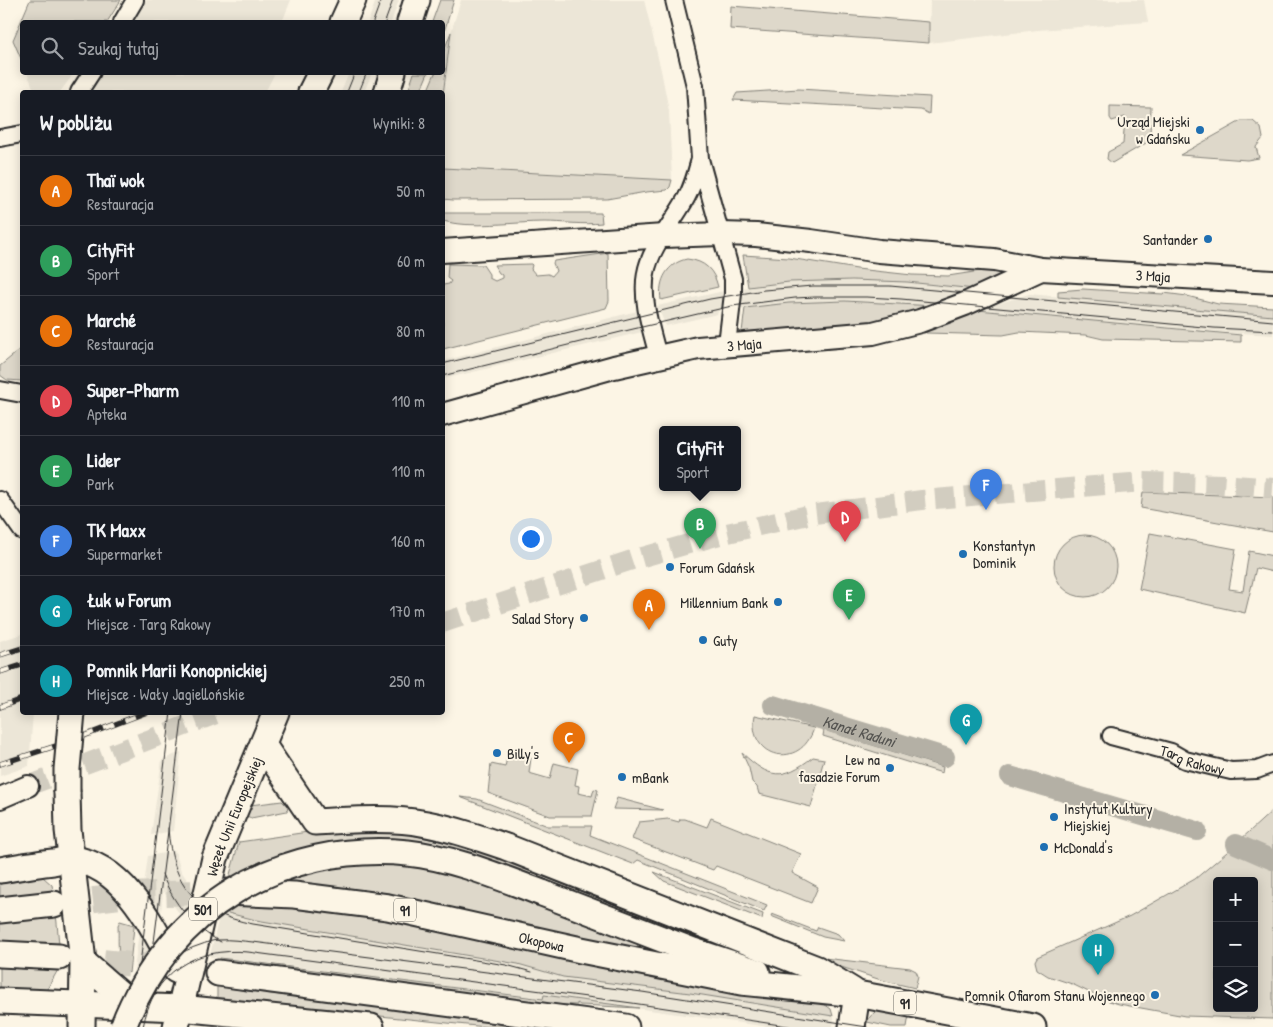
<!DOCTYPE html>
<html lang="pl">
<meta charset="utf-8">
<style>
:root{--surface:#171b24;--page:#242831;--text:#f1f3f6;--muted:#9ea1a6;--line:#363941;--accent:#ea580c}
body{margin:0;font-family:"Patrick Hand",sans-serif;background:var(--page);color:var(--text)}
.controls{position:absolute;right:15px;bottom:15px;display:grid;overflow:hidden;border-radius:5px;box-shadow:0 2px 12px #0003}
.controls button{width:45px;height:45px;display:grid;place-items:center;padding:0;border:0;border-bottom:1px solid var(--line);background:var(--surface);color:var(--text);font:25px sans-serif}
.you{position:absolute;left:530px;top:538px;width:18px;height:18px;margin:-12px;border:4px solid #fff;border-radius:50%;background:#1a73e8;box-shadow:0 0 0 8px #1a73e833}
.badge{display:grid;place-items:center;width:32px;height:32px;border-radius:50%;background:var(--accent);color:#fff;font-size:16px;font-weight:700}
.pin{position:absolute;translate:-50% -41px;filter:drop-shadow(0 1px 2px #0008)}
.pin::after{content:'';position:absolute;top:26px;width:18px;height:15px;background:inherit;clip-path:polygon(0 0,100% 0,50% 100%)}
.popup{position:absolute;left:659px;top:426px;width:82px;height:65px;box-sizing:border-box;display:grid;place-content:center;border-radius:5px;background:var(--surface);filter:drop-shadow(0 1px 4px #0005);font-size:16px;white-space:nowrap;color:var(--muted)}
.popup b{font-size:19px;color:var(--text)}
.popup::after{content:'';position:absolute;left:50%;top:100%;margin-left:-10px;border:10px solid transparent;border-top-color:var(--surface)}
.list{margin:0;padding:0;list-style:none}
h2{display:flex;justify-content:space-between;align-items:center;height:65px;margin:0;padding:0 20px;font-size:21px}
h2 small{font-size:16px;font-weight:400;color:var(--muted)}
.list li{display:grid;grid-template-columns:32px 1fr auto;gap:15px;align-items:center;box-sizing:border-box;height:70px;padding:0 20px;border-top:1px solid var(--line)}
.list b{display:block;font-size:19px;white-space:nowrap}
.list p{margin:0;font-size:16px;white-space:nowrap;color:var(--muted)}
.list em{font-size:16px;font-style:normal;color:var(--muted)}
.icon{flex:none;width:28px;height:28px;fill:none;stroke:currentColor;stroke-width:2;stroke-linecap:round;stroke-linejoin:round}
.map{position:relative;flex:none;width:1273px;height:1027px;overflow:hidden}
.search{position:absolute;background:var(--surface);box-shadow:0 2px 12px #0003;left:20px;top:20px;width:425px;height:55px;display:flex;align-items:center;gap:12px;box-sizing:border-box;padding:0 18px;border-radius:5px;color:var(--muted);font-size:19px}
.panel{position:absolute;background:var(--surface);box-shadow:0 2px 12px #0003;left:20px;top:90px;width:425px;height:625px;border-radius:5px}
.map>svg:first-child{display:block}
</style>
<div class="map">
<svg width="1273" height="1027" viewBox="0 0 1273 1027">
<rect width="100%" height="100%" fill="#fcf5e5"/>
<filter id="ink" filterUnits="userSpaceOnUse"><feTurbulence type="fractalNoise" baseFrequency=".02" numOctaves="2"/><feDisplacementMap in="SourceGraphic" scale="10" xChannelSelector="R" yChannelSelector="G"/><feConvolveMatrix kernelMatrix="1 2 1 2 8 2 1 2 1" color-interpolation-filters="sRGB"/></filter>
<g filter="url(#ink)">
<g fill="#ece6d7">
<path d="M146,0H291L282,22H132Z"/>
<path d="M376,0H399L391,22H368Z"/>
<path d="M461,0H644L661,70L669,111L672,180L443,168V95L451,32Z"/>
<path d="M930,0H1144L1148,22L1038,30L929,43Z"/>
<path d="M27,73H74L60,92H35Z"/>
<path d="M103,73V72L275,73L265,92H91Z"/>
<path d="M349,73H372L364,92H341Z"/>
<path d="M833,280L907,282L975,289L934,306L845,301L789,303L742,309L744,288L789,282Z"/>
<path d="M724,291V300L717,314L666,326L657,306Z"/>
<path d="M1029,294L1273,316V335L1241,333V334L978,310Z"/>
<path d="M637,311L642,332L443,379V361Z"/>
<path d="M22,634V712L33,713L29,766L0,776V641Z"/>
<path d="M181,752L173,831L151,835L162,760Z"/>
<path d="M175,851L181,871L194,890L187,924L163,891L160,923L143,893L148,856Z"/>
<path d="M220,912L256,920L518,964L563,977L690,993L833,1016L834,1017L833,1027H769L544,995L543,999L278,964L211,957L210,956Z"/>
<path d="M140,922L146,932L159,973V988L155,997L132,988Z"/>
</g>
<g fill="#ded8ca" stroke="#84827a" fill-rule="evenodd">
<path d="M30,0H121L107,22H22V61L13,40Z"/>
<path d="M440,0H454L443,35L442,22H432Z"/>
<path d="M731,6L929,22V43L730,29Z"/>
<path d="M451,32L443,95L442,92H427L435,73L442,72L443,53Z"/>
<path d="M414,73H428L420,92H408Z"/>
<path d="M799,89L930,97L929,114L921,110L733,100L737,93Z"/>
<path d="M1110,106L1151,107L1150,136L1146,143L1112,163L1107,159L1108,152L1123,144L1125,117L1112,121L1110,118Z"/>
<path d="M1241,121H1253L1261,128L1263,138L1256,147L1259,158L1247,160L1180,155Z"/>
<path d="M443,168L672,180L670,187L667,190L646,192L607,199L453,200L443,199Z"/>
<path d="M442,213H601L602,223C582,225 564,222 544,222C514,222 470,229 443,221Z"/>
<path d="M608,253L609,301L606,308L443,349V285L449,284L451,281L447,278L448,264L483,265L489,274V278L495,281L502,278V275L499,273L494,265L531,264L532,265L531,269L536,275L548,274L552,276L556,271L553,263L554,261Z"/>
<path d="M743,255L789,258L857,269L912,275L948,276L987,270H1013L975,289L907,282L852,280L789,282L748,287Z"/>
<path d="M687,259C705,261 714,270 718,287L661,300C658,281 667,263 687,259Z"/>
<path d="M1083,289L1163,294L1164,293L1187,296L1218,304L1273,307V316L1058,297V291Z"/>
<path d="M845,301L934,306L878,321L852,325L742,332L745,308L789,303Z"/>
<path d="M978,310L1241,335V342L1103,339L1086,335L1019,332L1003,335L926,333L925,330Z"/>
<path d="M22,348V381L7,380L0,375V366Z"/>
<path d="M1143,492L1273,497V532L1141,508Z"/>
<path d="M1150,533L1236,549L1229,589L1243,591L1249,551L1273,556V572L1256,568L1245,613L1139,589Z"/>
<circle cx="1085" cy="566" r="31"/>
<path d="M755,715L814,728C801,771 746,759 755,715Z"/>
<path d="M824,730L943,767L942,773L823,736Z"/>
<path d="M508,752L531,758L529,773L550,779L554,763L578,769L575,785L579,786L578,793L592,796L594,789L598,790L592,816H550L488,793L491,764L505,767Z"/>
<path d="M742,753C770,779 782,781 813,757L824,759L811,807L759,794L757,787L752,782L749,768Z"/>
<path d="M460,797L477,799L548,826H592L590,835L767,905L764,911L638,860L633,864Z"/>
<path d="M617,798L663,810L613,809Z"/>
<path d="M282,801L288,807L287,811L251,818L247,816L250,805Z"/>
<path d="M1273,810V1019L1185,1016L1119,1004L1103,999L1072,984L1048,976L1037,969L1035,961L1037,957L1130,916L1195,879L1227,852ZM1217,881H1254V1008H1217Z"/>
<path d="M711,818L801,854L792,873L818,887L811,903L716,866L713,870L632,839L639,822L668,819L679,822L680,819H685L707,827Z"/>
<path d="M337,830L402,833L464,846L530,867L699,936V939L547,881L538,902L664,952L663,956L411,899L328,886L229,878L239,842L308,832Z"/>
<path d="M654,872L763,914L762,919L664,881Z"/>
<path d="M43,877L52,885L53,891L0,898V884Z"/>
<path d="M223,902L329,909L381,917L617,971L689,984L824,1004L831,1009L833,1016L690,993L563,977L518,964L256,920L220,911Z"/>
<path d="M56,913L59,944L0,942V921Z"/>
<path d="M772,914L816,931L818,927L838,934L844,941L823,937L771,916Z"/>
<path d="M120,921L134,925V927L129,973C115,963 119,940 118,925Z"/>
<path d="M220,958L543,999L544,995L639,1008L580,1005L577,1003V1005L543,1004L220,963Z"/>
<path d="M824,958L910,968L916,971L918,976L915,988L881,980L823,961Z"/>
<path d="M0,966L59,968L46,991L0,989Z"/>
<path d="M217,986L248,991L527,1026L486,1027L217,999Z"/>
<path d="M883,1010L909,1015L907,1027H891L867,1022C871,1014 874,1012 883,1010Z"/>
</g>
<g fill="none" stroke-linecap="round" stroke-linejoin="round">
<g stroke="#b4b0a5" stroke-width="20">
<path id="s1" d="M773,705L945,757"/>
<path d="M1010,776L1197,831"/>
<path d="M1236,844L1273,860"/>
</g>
<g stroke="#d2cdc0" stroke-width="20" stroke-dasharray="20 10" stroke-linecap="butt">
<path d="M442,623L632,560L723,534L808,515L922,500L1143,482L1223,484L1273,488"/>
<path d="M28,786L221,712"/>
</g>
<g stroke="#d2cdc0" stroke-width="25" stroke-dasharray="25 12" stroke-linecap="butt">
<path d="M56,904L142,894L225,892"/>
<path d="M67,958L218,973"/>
</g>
<g stroke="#2b2b2b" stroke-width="20">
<g id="minor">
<path d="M674,0L695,86L700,159L733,279V294L727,344"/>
<path d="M122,22L135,0"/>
<path d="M79,92L92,72"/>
<path d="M0,138L22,134"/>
<path d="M658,356C651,329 641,300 646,273C650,249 672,223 684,202C692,189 696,174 700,159"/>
<path d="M0,390L22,394"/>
<path d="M0,500L22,531"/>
<path id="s2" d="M1111,736L1171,752L1185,760L1231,771L1257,770L1273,764"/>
</g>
</g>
<g stroke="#2b2b2b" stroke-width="24">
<path id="tertiary" d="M0,798L28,786"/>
</g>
<g stroke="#2b2b2b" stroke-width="26">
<g id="secondary">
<path id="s3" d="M442,251L664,236L721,234L756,235L811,241L879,251L994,260L1041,269L1273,282"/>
<path id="s4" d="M442,415L614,367L698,348L873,333L920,321L965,304L1041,269"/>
</g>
</g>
<g stroke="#2b2b2b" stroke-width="29">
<g id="primary">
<path d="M343,22L353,0"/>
<path d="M410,22L417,0"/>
<path d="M311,92L321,72"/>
<path d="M387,92L393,72"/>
<path d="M263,745L315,822C352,820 391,817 427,824C454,829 480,838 506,847L817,969L853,991"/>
<path d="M67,792L68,830L83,962L82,1027"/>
<path d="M0,870C18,867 35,864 53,862C59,861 66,859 72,859C125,865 154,929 176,970"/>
<path id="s5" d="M225,892L294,895L388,907L581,950L741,982L857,994L1033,1027"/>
<path d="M542,893L693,951L757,972"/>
<path d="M0,910L54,904"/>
<path d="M0,954L59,957"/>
<path d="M83,962L135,1007"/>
<path d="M218,973L626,1027"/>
<path d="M0,1001L180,1008L371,1027"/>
<path id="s6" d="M176,1027L215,858L276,712"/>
<path d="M852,1027L857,994"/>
</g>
</g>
<use href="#minor" stroke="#fcf5e5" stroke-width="16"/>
<use href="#tertiary" stroke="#fcf5e5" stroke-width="20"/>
<use href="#secondary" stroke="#fcf5e5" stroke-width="22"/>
<use href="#primary" stroke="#fcf5e5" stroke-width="25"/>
<g stroke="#2b2b2b" stroke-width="1">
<path d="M373,22L381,0"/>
<path d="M385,22L393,0"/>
<path d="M347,92L355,72"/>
<path d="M359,92L367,72"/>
<path d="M442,364L710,299L764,290L813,286H890L1273,321"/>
<path d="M442,376L629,330L732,306L795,298L815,297H867L901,299L1214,328L1273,331"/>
<path d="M168,828C172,887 197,913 253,924L506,965L532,972"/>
<path d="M162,874C173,903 193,928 221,942"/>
<path d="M149,982L183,712"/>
<path d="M135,1005L171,712"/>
<path d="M133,1027C140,990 162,957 200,945C206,943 212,940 219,940C230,939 242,941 253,942L642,992L867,1027"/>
<path d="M143,1027C153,972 194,947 248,952L632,1003L794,1027"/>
</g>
<g stroke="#2b2b2b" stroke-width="5.5">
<g id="rail">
<path d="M0,655L22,648"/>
<path d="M0,672L22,665"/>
<path d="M0,707L22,699"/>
<path d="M0,764L68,742L147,712"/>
</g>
</g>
<use href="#rail" stroke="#fcf5e5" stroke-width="4" stroke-dasharray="11" stroke-linecap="butt"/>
<g stroke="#2b2b2b" stroke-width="29" stroke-linecap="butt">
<g id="primary-bridge">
<path d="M67,792V769L72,712"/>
<path d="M123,1027C169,907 281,841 408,853C454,858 499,877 542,893"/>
</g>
</g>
<use href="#primary-bridge" stroke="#fcf5e5" stroke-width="25"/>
</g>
</g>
<g fill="#1f6fb2" stroke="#fcf5e5" stroke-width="2">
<circle cx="1200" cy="130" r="5"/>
<circle cx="1208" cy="239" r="5"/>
<circle cx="963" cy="554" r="5"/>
<circle cx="670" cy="567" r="5"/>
<circle cx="778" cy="602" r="5"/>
<circle cx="584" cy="618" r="5"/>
<circle cx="703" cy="640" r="5"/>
<circle cx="497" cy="753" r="5"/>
<circle cx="890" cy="768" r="5"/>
<circle cx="622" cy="777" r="5"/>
<circle cx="1054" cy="817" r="5"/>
<circle cx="1044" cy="847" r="5"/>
<circle cx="1155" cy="995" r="5"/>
</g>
<g text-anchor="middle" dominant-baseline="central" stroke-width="4" stroke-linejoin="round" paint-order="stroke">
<g fill="#fcf5e5" stroke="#6a6863" stroke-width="1">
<rect x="189" y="897.5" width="28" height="23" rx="4"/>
<rect x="394" y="898.5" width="22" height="23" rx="4"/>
<rect x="894" y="991.5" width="22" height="23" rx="4"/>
</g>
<g font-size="14" font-weight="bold" fill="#2b2b2b">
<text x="203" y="909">501</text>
<text x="405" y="910">91</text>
<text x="905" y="1003">91</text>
</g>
<g font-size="15" fill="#2b2b2b" stroke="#fcf5e5" text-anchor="start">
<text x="1190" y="121" text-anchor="end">Urząd Miejski<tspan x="1190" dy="17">w Gdańsku</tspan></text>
<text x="1198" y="239" text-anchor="end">Santander</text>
<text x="973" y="545">Konstantyn<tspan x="973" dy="17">Dominik</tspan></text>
<text x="680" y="567">Forum Gdańsk</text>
<text x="768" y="602" text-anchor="end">Millennium Bank</text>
<text x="574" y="618" text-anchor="end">Salad Story</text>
<text x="713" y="640">Guty</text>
<text x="507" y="753">Billy's</text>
<text x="880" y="759" text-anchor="end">Lew na<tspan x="880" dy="17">fasadzie Forum</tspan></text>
<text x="632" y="777">mBank</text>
<text x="1064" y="808">Instytut Kultury<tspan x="1064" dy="17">Miejskiej</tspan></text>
<text x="1054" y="847">McDonald's</text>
<text x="1145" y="995" text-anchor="end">Pomnik Ofiarom Stanu Wojennego</text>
</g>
<g font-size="15" fill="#2b2b2b" stroke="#fcf5e5">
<text stroke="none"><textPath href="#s3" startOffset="714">3 Maja</textPath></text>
<text stroke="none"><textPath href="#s4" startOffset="311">3 Maja</textPath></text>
<text stroke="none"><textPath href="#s2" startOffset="85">Targ Rakowy</textPath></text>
<text stroke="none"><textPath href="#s6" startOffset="219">Węzeł Unii Europejskiej</textPath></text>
<text stroke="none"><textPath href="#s5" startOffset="321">Okopowa</textPath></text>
</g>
<g font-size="16" font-style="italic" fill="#545350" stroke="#fcf5e5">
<text stroke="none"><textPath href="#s1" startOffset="90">Kanał Raduni</textPath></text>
</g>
</g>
</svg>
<div class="controls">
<button>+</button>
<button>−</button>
<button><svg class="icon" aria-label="layers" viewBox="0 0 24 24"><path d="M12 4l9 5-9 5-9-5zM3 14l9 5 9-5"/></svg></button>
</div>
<div class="you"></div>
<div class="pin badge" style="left:649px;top:630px;background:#e8710a">A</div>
<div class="pin badge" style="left:700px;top:549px;background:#2e9e5b">B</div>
<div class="popup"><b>CityFit</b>Sport</div>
<div class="pin badge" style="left:569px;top:763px;background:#e8710a">C</div>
<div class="pin badge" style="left:845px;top:542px;background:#e0444e">D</div>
<div class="pin badge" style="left:849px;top:620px;background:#2e9e5b">E</div>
<div class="pin badge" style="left:986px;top:510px;background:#3f7fe0">F</div>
<div class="pin badge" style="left:966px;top:745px;background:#0f9aa8">G</div>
<div class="pin badge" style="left:1098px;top:975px;background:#0f9aa8">H</div>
<div class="search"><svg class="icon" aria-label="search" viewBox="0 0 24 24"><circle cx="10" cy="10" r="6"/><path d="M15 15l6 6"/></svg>Szukaj tutaj</div>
<section class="panel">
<h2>W pobliżu<small>Wyniki: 8</small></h2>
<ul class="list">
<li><span class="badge" style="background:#e8710a">A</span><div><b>Thaï wok</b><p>Restauracja</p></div><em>50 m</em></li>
<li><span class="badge" style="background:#2e9e5b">B</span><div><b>CityFit</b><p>Sport</p></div><em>60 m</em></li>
<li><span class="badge" style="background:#e8710a">C</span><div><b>Marché</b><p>Restauracja</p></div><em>80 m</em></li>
<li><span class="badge" style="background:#e0444e">D</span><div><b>Super-Pharm</b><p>Apteka</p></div><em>110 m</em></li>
<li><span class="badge" style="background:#2e9e5b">E</span><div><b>Lider</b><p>Park</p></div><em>110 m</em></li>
<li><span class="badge" style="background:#3f7fe0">F</span><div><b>TK Maxx</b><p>Supermarket</p></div><em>160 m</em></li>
<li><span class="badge" style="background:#0f9aa8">G</span><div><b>Łuk w Forum</b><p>Miejsce · Targ Rakowy</p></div><em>170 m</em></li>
<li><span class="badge" style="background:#0f9aa8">H</span><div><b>Pomnik Marii Konopnickiej</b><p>Miejsce · Wały Jagiellońskie</p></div><em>250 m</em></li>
</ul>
</section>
</div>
